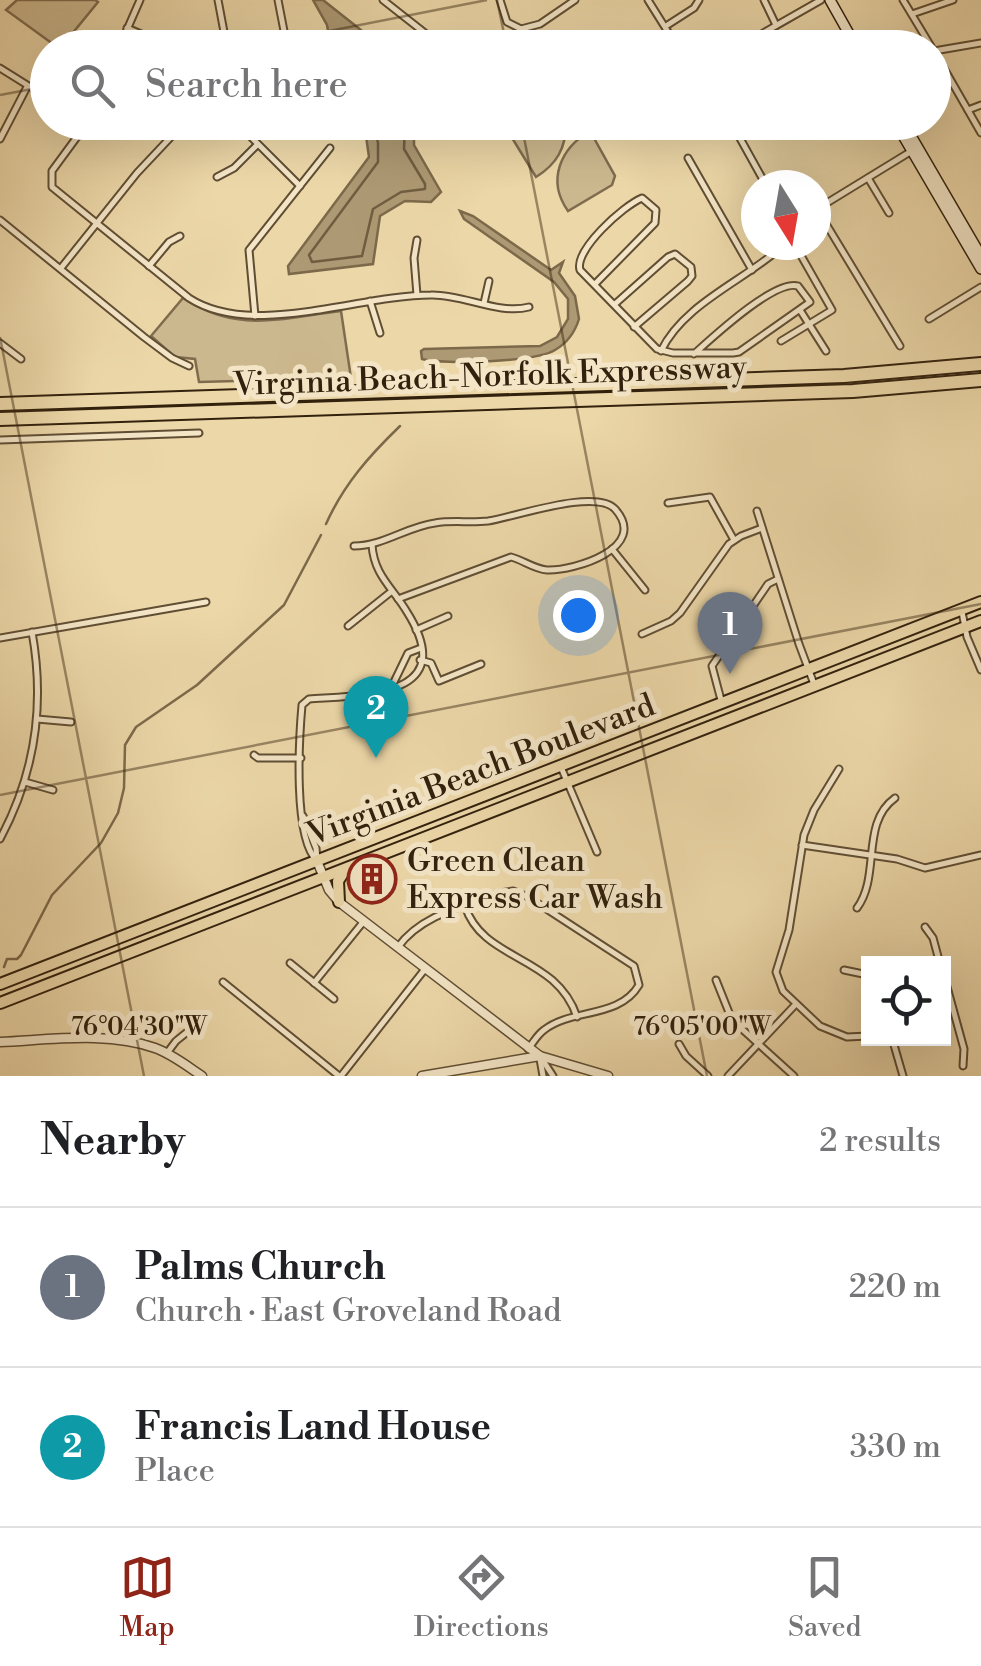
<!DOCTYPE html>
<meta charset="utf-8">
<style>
:root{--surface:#fff;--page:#f6f6f6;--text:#202124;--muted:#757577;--line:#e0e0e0;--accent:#8f2418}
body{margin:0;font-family:"Libre Bodoni",serif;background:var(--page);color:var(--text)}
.controls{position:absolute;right:30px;bottom:30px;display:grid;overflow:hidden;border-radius:0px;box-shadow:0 10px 40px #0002}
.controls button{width:90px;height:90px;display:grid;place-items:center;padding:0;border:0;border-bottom:2px solid var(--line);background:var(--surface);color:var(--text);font:50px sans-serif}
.compass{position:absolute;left:741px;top:170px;width:90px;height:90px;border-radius:50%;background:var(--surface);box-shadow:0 10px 40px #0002;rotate:169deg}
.you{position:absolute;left:578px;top:615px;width:35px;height:35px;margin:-25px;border:8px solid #fff;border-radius:50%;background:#1a73e8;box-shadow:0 0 0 15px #1a73e833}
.badge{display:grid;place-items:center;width:65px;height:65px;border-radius:50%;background:var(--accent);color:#fff;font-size:32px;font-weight:700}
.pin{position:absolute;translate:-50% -82px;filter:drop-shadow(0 2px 5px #0008)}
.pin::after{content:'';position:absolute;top:52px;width:35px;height:30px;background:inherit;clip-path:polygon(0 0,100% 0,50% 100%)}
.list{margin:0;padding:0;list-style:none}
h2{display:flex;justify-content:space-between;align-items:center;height:130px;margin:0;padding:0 40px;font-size:42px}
h2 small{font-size:32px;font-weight:400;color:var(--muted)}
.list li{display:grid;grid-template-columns:65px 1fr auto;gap:30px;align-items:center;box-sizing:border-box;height:160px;padding:0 40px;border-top:2px solid var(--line)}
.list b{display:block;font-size:38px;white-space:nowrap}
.list p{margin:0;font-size:32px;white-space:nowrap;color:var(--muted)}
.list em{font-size:32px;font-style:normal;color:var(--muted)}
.icon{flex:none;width:55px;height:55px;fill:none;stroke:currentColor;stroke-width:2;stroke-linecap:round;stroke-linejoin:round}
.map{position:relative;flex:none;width:981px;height:1076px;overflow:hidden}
.search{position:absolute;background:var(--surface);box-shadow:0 10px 40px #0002;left:30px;right:30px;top:30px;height:110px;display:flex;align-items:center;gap:25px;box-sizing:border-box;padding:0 35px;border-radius:55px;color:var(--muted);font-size:38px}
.sheet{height:450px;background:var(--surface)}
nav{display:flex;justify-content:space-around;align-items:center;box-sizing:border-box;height:140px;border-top:2px solid var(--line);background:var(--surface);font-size:28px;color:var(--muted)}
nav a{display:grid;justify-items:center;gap:5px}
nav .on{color:var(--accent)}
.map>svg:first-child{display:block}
</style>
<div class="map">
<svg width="981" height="1076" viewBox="0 0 981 1076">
<rect width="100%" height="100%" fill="#ecd7a8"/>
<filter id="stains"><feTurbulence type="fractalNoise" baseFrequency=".002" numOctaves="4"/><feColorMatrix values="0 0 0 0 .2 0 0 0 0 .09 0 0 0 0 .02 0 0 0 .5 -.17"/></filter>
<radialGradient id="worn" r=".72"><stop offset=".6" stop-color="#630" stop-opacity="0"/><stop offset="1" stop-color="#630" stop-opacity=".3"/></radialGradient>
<g fill="#ccb88e" stroke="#7f6c4e" stroke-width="2.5">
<path d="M17,0H95L98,2L62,46L57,47L6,10Z"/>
<path d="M511,123H566C566,148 557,164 536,177L509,133Z"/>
<path d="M590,131L615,176L612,185L568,211C546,180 561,148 590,131Z"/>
<path d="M183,298C238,334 281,318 341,311L351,378L199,382L195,359L175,357L151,336Z"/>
</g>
<g fill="#ad9973" stroke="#7c694a" stroke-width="2.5">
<path d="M313,0H323L376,42L377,47H331L327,25Z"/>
<path d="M359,123H414V145L441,192L431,202L405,201L380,216L373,264L289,274L288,266L369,157L365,129Z"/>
<path d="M460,211L473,216L551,270L563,262L559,273L575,296L579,319C575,332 567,343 555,350C536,362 444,365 422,359L421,351L424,349L540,346L557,337L568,319V299L554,282L464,219Z"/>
</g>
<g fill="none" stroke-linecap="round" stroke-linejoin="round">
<path stroke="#705d40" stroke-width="2.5" d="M373,122L378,143V162L309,255L312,262L362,256L373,209L401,192L425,189V184L404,149L405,122"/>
<g stroke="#7c694a" stroke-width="2.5">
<path d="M326,524C344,484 369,456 400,426"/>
<path d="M4,967L7,959H17L21,955L52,895L101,843L118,813L124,788L125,745L136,727L197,685L284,605L321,535"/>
</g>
<g stroke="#604e34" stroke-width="9">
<g id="minor">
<path d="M218,0L227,48"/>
<path d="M278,0L284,31L293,47"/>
<path d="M383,0L444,48"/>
<path d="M500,0L507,22L521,29L540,24L575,0"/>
<path d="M648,0L678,48"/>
<path d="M764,0L776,25"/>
<path d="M903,0L932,48"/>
<path d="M912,14L953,0"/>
<path d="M666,26L694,8L699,0"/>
<path d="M127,28L162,43"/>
<path d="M119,48L140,0"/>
<path d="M737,48L821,0"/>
<path d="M934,51L981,133"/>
<path d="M934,51L981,43"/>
<path d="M0,68L48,98"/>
<path d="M968,110L981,105"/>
<path d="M88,122L52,171V187L189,298C252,339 358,295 431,295C463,294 498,315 529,307"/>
<path d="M236,122L300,186"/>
<path d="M731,122L766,185"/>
<path d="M454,129L461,122"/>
<path d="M0,139L27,87"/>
<path d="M688,158L752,270"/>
<path d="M217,177L234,168L257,145"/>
<path d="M868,178L889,213"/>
<path d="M817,209L900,346"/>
<path d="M817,209L910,152"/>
<path d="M0,220L144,337L172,358L189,366"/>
<path d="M417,240L414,258L417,295"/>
<path d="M149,266L169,242L180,236"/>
<path d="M61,268L137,173L185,122"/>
<path d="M595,284L655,223L656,210L642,198C623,206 574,250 580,270L657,349L673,353H733L739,352L810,302L798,286C775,279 713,337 694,354"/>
<path d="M370,301L380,333"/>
<path d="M484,303L489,281"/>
<path d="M615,304L668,257L675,254L691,267L692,276L688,281L634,327"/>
<path d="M800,310L826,351"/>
<path d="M255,316L249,250L330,148"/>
<path d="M929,319L981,287"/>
<path d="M781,341L832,310L795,245"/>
<path d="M0,343L21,359"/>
<path d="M661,351C684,303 746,280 784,245"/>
<path d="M0,440L199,433"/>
<path d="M668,503L710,497L734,540"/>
<path d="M757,511L799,644L814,684"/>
<path d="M354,546C383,546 406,527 435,523C452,520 470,523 488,521C514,517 596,488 615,509C650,548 574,571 547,570C534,569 523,560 511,557L398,599"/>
<path d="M612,549L645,590"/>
<path d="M962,612L967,637L981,670"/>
<path d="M348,626L392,591"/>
<path d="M416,630L448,616"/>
<path d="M642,634L671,621L680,613L729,544L741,536L762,528"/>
<path d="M0,638L206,602"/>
<path d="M420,660L431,663L439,681L481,664"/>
<path d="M394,682L408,653L421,648"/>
<path d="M721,700L712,666L768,584L778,579"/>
<path d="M37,719L71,722"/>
<path d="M254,755L258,758H301"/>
<path d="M561,767L597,852"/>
<path d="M839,769L814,810L804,835L789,930L776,972L783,991L820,1026L847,1037L868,1036"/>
<path d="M25,782L53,790"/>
<path d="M303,816L316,848L317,860"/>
<path d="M0,839C35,774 45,704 32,632"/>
<path d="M802,845L897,859L925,868L981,855"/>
<path d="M317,861C293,838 299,739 302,705L309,699C363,695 461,698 407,612C392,587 374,575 372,545"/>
<path d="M465,906C483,962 556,954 577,1017"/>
<path d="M857,908C881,876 860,823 895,798"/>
<path d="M925,927L933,938L940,964"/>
<path d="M398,947C421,915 464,906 500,893L513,891L528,897L634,966L639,985C619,1019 572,1008 544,1030C537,1035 533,1043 528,1049"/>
<path d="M290,963L334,999"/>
<path d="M844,970L868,975"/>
<path d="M944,976L964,1049L963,1066"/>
<path d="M716,980L732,1020L794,1076"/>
<path d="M223,982L339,1076"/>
<path d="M314,983L364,921"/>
<path d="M892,1038L903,1076"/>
<path d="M679,1044L686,1056L708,1076"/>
<path d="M167,1053L176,1041L201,1021"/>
<path d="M540,1059L543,1076"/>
<path d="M542,1059L553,1076"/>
<path d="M341,1076L425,969"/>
<path d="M728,1076L796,1004"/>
</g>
</g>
<g stroke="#604e34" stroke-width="11">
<g id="tertiary">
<path d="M317,861L329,890L339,902L540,1056"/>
<path d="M0,1042C49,1040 108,1031 155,1048C172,1054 187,1066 202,1076"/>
<path d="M422,1076L540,1056L608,1076"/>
</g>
</g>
<g stroke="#32210d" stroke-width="12">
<g id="secondary">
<path d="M830,0L857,48"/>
<path d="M895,122L981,269"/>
<path d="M903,122L981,256"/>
</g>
</g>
<g stroke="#32210d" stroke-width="14">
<g id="primary">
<path d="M339,902L338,881L345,870"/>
<path d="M0,984L981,602"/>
<path d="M0,1003L981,621"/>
</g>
</g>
<g stroke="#32210d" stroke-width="16">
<g id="motorway">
<path d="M0,404L844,376L981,364"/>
<path d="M0,419L853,391L981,380"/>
</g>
</g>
<use href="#minor" stroke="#f3e5c6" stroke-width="5"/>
<use href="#tertiary" stroke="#f3e5c6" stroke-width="8"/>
<use href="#secondary" stroke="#f3e5c6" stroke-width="9"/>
<use href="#primary" stroke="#ecd7a8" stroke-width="10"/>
<use href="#motorway" stroke="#ecd7a8" stroke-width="12"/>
</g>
<path fill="none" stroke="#32210d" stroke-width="2.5" stroke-opacity="0.45" d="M497,0L507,48M243,48L487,0M0,95L48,86M521,122L707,1076M0,337L144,1076M0,795L981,604"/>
<defs>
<g id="building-ring" transform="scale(2.5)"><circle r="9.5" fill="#f3e5c6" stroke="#8f2418" stroke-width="1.5"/><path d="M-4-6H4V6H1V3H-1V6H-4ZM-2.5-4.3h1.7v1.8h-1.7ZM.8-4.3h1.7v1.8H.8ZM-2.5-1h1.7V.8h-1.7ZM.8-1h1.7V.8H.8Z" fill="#8f2418"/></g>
</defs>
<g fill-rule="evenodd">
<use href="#building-ring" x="372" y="879"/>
</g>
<g text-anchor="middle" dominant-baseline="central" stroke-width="10" stroke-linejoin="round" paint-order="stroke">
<g font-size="32" fill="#32210d" stroke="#f3e5c6">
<text transform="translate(490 376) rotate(-2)">Virginia Beach-Norfolk Expressway</text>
<text transform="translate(481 770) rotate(-21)">Virginia Beach Boulevard</text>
</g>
<g font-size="32" fill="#32210d" stroke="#f3e5c6" text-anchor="start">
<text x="407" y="861">Green Clean<tspan x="407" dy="37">Express Car Wash</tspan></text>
</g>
</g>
<g font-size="25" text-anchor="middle" fill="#32210d" stroke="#f3e5c6" stroke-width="10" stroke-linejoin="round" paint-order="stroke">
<text x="139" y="1035">76°04'30"W</text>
<text x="702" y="1035">76°05'00"W</text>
</g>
<rect width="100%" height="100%" filter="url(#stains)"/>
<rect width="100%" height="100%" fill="url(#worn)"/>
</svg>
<div class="controls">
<button><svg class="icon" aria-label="locate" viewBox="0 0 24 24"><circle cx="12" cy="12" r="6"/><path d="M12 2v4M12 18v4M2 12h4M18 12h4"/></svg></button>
</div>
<svg class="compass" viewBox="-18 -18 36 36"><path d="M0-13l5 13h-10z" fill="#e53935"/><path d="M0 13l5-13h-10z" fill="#757577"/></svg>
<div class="you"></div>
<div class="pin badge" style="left:730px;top:674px;background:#6b7280">1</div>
<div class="pin badge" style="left:376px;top:758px;background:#0f9aa8">2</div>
<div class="search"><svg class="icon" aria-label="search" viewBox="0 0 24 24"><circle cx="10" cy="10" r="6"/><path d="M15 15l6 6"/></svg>Search here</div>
</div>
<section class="sheet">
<h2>Nearby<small>2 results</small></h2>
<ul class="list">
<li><span class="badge" style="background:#6b7280">1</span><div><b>Palms Church</b><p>Church · East Groveland Road</p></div><em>220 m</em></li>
<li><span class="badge" style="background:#0f9aa8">2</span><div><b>Francis Land House</b><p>Place</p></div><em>330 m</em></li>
</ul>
</section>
<nav>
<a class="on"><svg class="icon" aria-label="map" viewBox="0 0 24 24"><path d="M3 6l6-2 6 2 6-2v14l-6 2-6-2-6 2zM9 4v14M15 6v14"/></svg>Map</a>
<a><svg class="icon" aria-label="directions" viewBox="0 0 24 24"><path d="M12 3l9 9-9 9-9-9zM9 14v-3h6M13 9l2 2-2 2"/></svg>Directions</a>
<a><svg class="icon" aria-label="saved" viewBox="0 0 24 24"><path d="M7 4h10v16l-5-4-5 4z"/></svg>Saved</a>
</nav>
